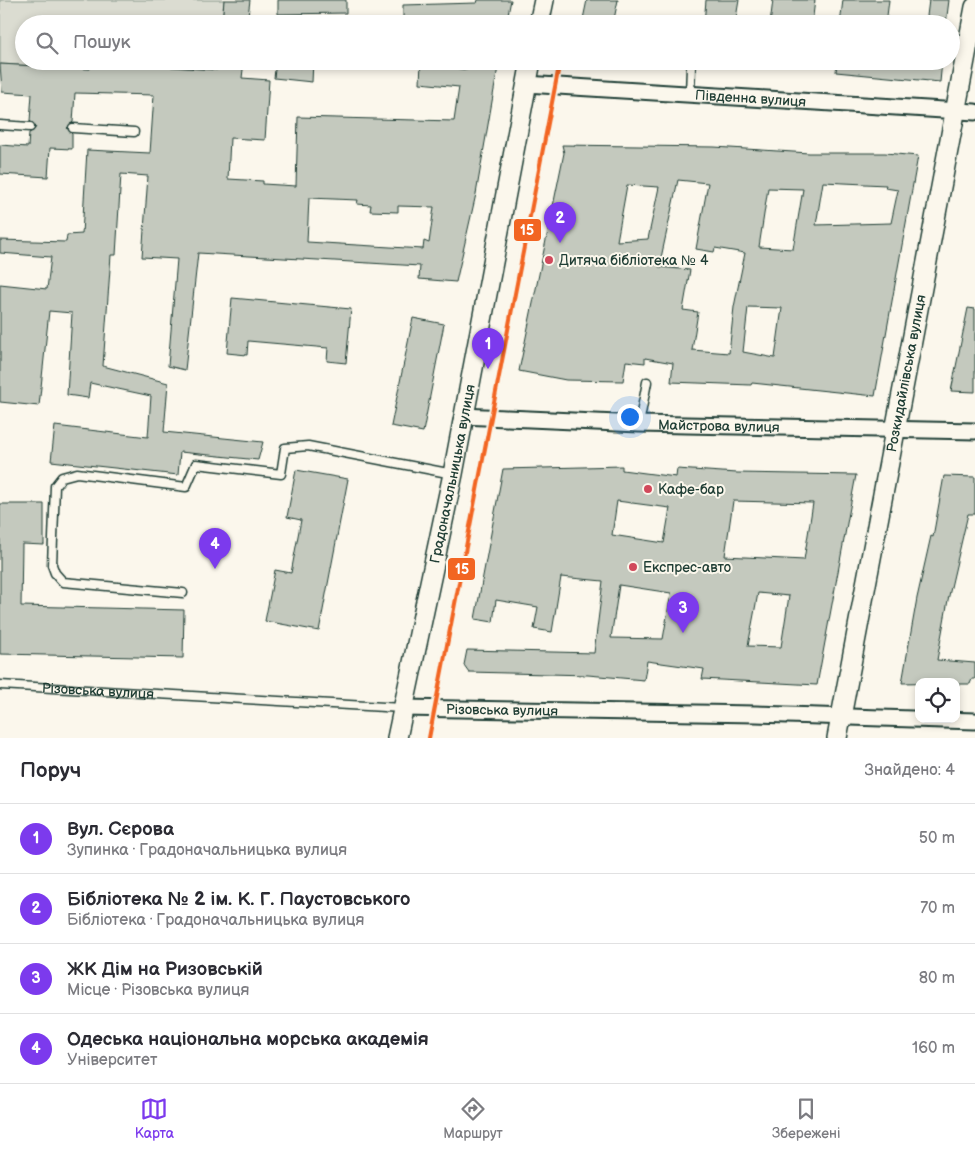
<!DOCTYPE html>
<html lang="uk">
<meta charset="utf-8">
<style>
:root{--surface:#fff;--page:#f7f7f7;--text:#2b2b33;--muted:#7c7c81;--line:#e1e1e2;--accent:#7c3aed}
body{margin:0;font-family:"Balsamiq Sans",sans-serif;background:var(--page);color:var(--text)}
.controls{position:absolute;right:15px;bottom:15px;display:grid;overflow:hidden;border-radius:10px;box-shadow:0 2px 8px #0003}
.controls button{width:45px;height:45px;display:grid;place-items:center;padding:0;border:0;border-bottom:1px solid var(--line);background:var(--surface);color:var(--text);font:25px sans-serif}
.you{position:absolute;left:629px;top:416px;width:18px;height:18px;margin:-12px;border:4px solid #fff;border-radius:50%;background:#1a73e8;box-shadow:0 0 0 8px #1a73e833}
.badge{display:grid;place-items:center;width:32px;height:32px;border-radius:50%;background:var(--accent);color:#fff;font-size:16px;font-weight:700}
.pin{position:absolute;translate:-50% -41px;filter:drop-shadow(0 1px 2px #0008)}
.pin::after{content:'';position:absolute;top:26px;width:18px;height:15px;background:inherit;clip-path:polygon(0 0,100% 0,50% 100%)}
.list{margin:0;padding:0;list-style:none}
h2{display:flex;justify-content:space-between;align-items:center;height:65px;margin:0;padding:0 20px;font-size:21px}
h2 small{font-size:16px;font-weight:400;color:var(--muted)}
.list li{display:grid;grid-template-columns:32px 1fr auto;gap:15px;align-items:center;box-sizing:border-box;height:70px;padding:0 20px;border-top:1px solid var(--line)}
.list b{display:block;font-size:19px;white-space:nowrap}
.list p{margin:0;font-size:16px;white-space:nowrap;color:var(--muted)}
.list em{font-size:16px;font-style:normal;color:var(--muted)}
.icon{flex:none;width:28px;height:28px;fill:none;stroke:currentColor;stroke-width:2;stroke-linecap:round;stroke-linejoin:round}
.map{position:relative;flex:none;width:975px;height:738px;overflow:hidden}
.search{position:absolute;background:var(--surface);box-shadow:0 2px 8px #0003;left:15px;right:15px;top:15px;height:55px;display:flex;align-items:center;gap:12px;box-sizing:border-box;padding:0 18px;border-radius:28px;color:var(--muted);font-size:19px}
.sheet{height:345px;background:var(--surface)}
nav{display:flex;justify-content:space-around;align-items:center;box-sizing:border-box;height:70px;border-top:1px solid var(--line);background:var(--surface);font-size:14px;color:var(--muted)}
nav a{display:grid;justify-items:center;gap:2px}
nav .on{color:var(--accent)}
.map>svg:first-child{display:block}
</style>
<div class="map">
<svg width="975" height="738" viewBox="0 0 975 738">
<rect width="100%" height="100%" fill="#fbf7ec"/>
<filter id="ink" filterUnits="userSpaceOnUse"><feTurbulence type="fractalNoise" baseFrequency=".02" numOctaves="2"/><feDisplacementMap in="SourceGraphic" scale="10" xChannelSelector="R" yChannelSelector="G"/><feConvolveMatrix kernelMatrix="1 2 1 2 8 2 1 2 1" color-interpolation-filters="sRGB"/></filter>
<g filter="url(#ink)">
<path fill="#dbdcd1" stroke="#7d8c82" d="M0,0H224L222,24H24V61H218V69L90,65L76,68L0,64Z"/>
<g fill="#c4c9be" stroke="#1f3d34" fill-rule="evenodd">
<path d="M224,0H250L247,24H222Z"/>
<path d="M278,0H346V13L278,14Z"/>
<path d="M478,0H511L506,24H403V5L477,3Z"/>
<path d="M587,0H618L613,24H582Z"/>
<path d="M706,0H739L735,24H704Z"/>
<path d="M773,0H815L812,24H770Z"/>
<path d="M843,0H889L886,24H840Z"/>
<path d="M929,0H949L946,24H926Z"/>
<path d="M218,61H244L242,78L269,80L265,140L230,138L228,179L263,181V184L296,186L298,117L454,121L459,87L420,83L421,63L467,70L469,61H499L476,194L456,282L419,279L420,266L198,253L185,370L168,366L177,259L142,257L148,176L121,174L116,255H111L103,366L168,383L164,432L263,442L258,460L180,452L178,475L51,461L55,426L148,437L151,396L90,383L88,398L67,395L72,313L49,311L39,406L0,402V284L47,289L51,257L0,253V240L66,242L67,235L82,234L87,150L150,153L154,95L75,93L73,122L67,128L72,134V149L50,148L48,177L0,174V145L28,147L29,133L34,130L36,127L30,121L32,94L2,92L0,64L90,69V65L157,66L217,70ZM309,198L358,200L357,204L371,205L370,211L398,212V206L434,207L429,243L424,241L423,249L307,242Z"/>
<path d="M276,61H313L312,82L274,78Z"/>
<path d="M837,61H942L940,82L836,72Z"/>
<path d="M562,145L714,147L809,153H885L918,156L875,396L752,383L751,385L671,382L673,363L645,358V363L626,361L623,381L566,380L519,371L564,153ZM678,180L708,183L696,249L714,252L715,248L745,253L734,307L729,353L692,350L698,312L683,310L690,270L659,267ZM823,182L886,185L885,188L898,190L891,223L816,225ZM627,185L659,187L648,239L617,241ZM768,188L803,189L793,249L759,247ZM748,307L782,308L775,358L743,352Z"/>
<path d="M232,298L351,309L346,363L327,361L328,348L248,341L247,355L227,353Z"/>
<path d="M968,308L975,309V392L951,391Z"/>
<path d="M413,318L444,324L423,432L391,426Z"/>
<path d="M622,466V470L676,477L677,469L737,473L856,475L817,685L702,679L704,669L647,661L644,680L588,675L469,672L464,665L467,650L594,653L603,581L561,577L552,632L534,629L538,607L496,600L493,622L475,619L503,469ZM617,501L670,508L664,543L612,535ZM733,501L813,503L804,560L725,556ZM619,585L671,593L663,639L611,638ZM758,593L789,596L781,647L748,646Z"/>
<path d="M296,470L348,479L319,631L265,621L275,570L291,573L301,520L287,517Z"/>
<path d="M944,476L975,477V514H968L948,600L937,660L975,663V679H972L970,684H956V682L902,683L917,598L931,536L933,537Z"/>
<path d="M0,504H44V545L22,544L21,606L184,610L183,658L0,654Z"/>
</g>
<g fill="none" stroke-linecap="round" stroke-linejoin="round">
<g stroke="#1f3d34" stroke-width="11">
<g id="service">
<path d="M690,94L691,67"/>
<path d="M0,125L30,127"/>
<path d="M73,128L134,132"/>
<path d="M639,424L647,382"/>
<path d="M183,593L63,582L55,573L52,565L55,486L62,477L77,473L186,487L196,464L281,474L285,448L308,446L453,474"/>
<path id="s1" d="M0,685L402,708"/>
</g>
</g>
<g stroke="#1f3d34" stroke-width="19">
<g id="minor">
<path id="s2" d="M526,84L975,112"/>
<path id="s3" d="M463,416L639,424L975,431"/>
<path id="s4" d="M403,708L756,714L975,721"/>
</g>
</g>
<g stroke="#1f3d34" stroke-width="22">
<g id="tertiary">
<path d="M539,24L544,0"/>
<path id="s5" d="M397,738L453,474L531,61"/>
<path id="s6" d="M837,738L975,7"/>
</g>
</g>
<use href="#service" stroke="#fbf7ec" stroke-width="8"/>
<use href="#minor" stroke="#fbf7ec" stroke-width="15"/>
<use href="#tertiary" stroke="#fbf7ec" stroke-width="19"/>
<g stroke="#fbf7ec" stroke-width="8">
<path id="tram-1" d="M429,738L560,61"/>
</g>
<use href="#tram-1" stroke="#f26522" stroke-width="4"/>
</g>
</g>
<g fill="#d1495b" stroke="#fbf7ec" stroke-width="2">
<circle cx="549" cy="260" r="5"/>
<circle cx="648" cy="489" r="5"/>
<circle cx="633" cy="567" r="5"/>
</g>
<g text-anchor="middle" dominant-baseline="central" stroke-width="4" stroke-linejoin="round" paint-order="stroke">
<g font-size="14" fill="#1f3d34" stroke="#fbf7ec">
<text stroke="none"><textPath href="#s2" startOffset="225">Південна вулиця</textPath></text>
<text stroke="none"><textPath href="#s6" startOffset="371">Розкидайлівська вулиця</textPath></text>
<text stroke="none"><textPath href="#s3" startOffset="256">Майстрова вулиця</textPath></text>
<text stroke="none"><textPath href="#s5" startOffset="270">Градоначальницька вулиця</textPath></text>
<text stroke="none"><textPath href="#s1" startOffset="98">Різовська вулиця</textPath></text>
<text stroke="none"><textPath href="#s4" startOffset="99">Різовська вулиця</textPath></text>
</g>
<g font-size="14" fill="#1f3d34" stroke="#fbf7ec" text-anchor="start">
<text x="559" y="260">Дитяча бібліотека № 4</text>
<text x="658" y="489">Кафе-бар</text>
<text x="643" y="567">Експрес-авто</text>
</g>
</g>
<g stroke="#fbf7ec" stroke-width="2">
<rect x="513" y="218" width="29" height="24" rx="5" fill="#f26522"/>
<rect x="447" y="557" width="29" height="24" rx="5" fill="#f26522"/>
</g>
<g font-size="14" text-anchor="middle" font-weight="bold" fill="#fff">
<text x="527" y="235">15</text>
<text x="462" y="574">15</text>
</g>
</svg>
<div class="controls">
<button><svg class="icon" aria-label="locate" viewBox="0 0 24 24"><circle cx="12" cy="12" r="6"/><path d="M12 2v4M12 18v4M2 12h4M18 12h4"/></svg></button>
</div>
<div class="you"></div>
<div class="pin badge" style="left:488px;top:369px">1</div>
<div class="pin badge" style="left:560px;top:243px">2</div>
<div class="pin badge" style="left:683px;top:633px">3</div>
<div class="pin badge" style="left:215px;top:569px">4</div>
<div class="search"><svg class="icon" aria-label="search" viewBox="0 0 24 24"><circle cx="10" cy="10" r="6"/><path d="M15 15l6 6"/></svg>Пошук</div>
</div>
<section class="sheet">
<h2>Поруч<small>Знайдено: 4</small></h2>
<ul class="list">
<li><span class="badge">1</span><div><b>Вул. Сєрова</b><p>Зупинка · Градоначальницька вулиця</p></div><em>50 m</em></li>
<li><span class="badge">2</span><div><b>Бібліотека № 2 ім. К. Г. Паустовського</b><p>Бібліотека · Градоначальницька вулиця</p></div><em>70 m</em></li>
<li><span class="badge">3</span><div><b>ЖК Дім на Ризовській</b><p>Місце · Різовська вулиця</p></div><em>80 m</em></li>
<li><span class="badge">4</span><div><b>Одеська національна морська академія</b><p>Університет</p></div><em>160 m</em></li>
</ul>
</section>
<nav>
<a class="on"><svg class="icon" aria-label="map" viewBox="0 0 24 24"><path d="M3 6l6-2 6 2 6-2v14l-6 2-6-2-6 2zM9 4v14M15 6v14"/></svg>Карта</a>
<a><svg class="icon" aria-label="directions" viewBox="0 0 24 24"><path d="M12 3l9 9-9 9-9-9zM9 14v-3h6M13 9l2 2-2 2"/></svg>Маршрут</a>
<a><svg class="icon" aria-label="saved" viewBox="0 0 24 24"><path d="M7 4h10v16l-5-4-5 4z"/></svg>Збережені</a>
</nav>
